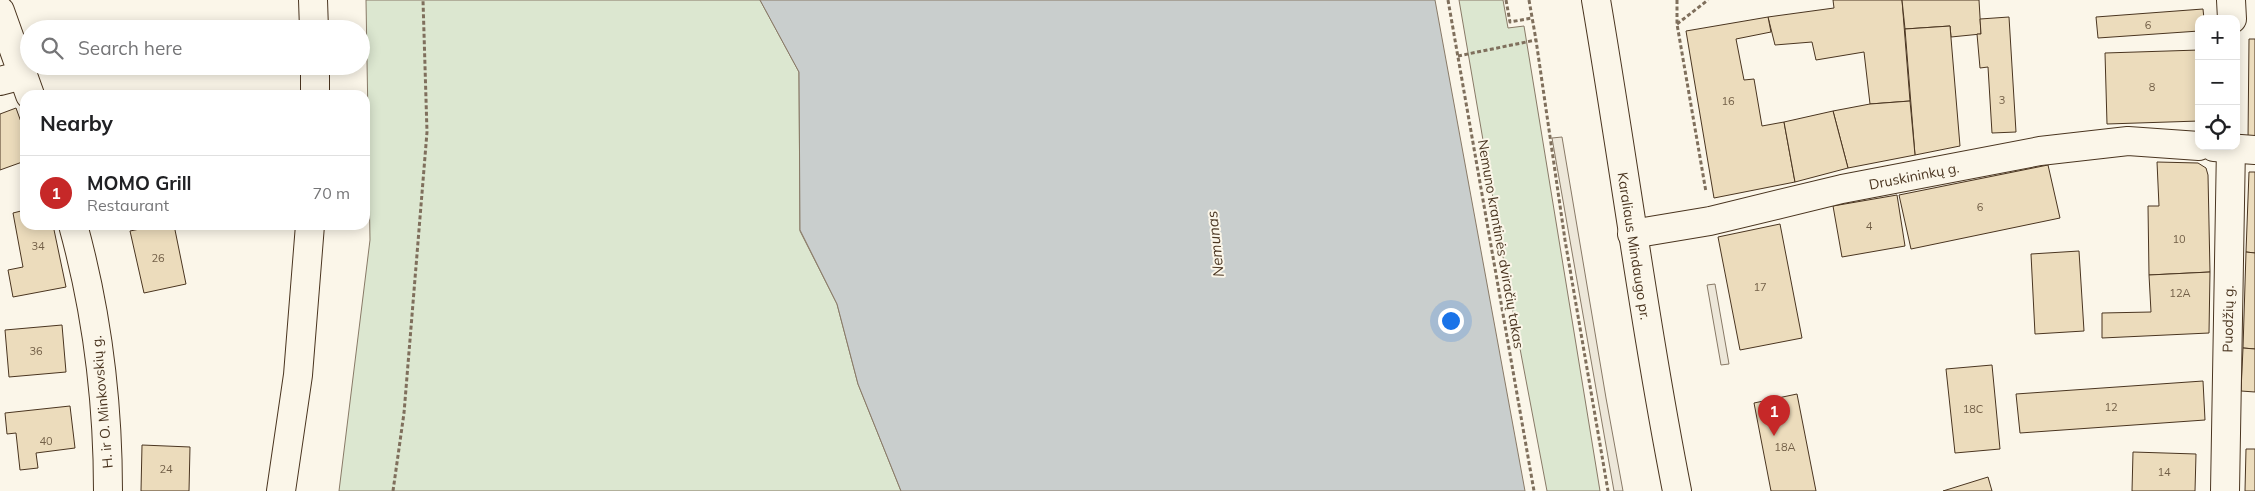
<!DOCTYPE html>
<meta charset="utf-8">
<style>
:root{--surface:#fff;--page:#f6f6f6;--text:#202124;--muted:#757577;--line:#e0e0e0;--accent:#c62828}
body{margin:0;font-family:Mulish,sans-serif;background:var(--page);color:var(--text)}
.controls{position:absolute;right:15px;top:15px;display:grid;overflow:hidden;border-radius:10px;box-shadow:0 2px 12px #0003}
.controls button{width:45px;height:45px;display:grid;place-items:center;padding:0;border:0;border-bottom:1px solid var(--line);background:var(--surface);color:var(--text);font:25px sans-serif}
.you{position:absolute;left:1450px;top:320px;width:18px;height:18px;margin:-12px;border:4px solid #fff;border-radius:50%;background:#1a73e8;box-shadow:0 0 0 8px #1a73e833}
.badge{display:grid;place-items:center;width:32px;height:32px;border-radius:50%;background:var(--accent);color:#fff;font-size:16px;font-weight:700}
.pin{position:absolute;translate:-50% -41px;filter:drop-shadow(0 1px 2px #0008)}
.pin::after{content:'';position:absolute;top:26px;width:18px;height:15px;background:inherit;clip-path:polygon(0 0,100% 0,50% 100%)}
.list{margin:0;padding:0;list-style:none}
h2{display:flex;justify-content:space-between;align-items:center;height:65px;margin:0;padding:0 20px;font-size:21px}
h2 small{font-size:16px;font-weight:400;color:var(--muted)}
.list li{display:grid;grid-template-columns:32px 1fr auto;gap:15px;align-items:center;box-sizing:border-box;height:75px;padding:0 20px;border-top:1px solid var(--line)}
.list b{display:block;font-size:19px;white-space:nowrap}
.list p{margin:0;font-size:16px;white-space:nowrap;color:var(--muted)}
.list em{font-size:16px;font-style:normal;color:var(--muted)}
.icon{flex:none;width:28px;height:28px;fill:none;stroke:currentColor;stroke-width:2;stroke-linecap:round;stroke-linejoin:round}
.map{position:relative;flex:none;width:2255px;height:491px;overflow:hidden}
.search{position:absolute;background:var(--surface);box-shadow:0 2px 12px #0003;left:20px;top:20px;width:350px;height:55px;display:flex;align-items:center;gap:12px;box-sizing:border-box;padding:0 18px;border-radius:28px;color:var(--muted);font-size:19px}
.panel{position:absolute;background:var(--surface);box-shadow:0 2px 12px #0003;left:20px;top:90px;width:350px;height:140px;border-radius:15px}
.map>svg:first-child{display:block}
</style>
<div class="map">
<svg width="2255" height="491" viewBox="0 0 2255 491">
<rect width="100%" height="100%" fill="#fbf6e9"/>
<g fill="#dce7d0" stroke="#887966">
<path d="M366,0H760L799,72L800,231L837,304L858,384L901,491H339L370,240Z"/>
<path d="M1459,0H1503L1508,28L1524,26L1600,491H1547L1507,280Z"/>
</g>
<g fill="#ede7d9" stroke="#887966">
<path d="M1562,137L1606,398L1623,491H1614L1552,138Z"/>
<path d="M1715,284L1729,364L1721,365L1707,285Z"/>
</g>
<path fill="#c9cecd" stroke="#887966" d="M760,0H1435L1525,491H901L858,384L837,304L800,230L799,72Z"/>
<g fill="#ecdcbc" stroke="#4a3520">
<path d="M1833,0H1902L1910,101L1870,104L1864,52L1816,60L1812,42L1775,45L1768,17L1834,8Z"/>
<path d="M1902,0H1979L1981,34L1951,37L1950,26L1905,29Z"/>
<path d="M2203,9L2204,19H2199V31L2098,38L2096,17Z"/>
<path d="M1768,17L1771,32L1736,39L1744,80L1754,79L1762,126L1784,122L1795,182L1714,198L1686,31Z"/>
<path d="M2009,17L2016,132L1992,133L1988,67L1980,68L1977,34H1981L1980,19Z"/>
<path d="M1950,26L1960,146L1915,155L1905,29Z"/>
<path d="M2249,39H2255V139H2248Z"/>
<path d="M2199,50V121L2107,124L2105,53Z"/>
<path d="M1910,101L1915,155L1848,168L1833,111L1870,104Z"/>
<path d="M16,108L25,133V161L0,170V114Z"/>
<path d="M1833,111L1848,168L1795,182L1784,122Z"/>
<path d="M2157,162L2198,163L2206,168L2208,175L2210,272L2149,275L2148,206H2159Z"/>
<path d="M2048,165L2060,218L1911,249L1899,195Z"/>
<path d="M2249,172H2255V253L2246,252Z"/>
<path d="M1897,195L1905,246L1842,257L1833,206Z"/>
<path d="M25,210V225H53L66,287L13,297L8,270L23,267L13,213Z"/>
<path d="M1780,224L1802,338L1740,350L1718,237Z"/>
<path d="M159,225H174L186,284L144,293L130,231Z"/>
<path d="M2079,251L2084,331L2035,334L2031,254Z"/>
<path d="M2246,252L2255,253V349L2243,348Z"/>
<path d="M2210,272L2209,333L2102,338V313L2151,312L2149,275Z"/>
<path d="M62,325L66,372L9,377L5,330Z"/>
<path d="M2243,348L2255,349V392L2241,391Z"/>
<path d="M1992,365L2000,449L1955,453L1946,369Z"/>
<path d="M2203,381L2205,420L2020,433L2016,394Z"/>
<path d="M1797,394L1816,491H1771L1754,403Z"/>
<path d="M70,406L75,448L36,453L38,468L20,470L16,433L7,434L5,413Z"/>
<path d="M142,445L190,447L189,491H141Z"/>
<path d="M2246,449H2255V491H2245Z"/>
<path d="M2133,452L2196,454L2195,491H2132Z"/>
<path d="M1988,477L1992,491H1943Z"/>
</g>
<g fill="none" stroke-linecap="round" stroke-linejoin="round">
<g stroke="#4a3520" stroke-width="30">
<g id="minor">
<path d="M2231,0L2232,19"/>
<path d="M0,11L30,95"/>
<path d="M0,81L23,75"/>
<path d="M2214,147L2255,150"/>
<path d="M73,225C97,312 108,401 108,491"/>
<path d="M1632,234L1710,221L1842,189L2040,151L2128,141L2199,146"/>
<path d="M2225,491L2231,146"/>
</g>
</g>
<g stroke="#4a3520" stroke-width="30">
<g id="primary">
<path d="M313,0L314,29"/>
<path d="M1596,0C1624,164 1645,328 1677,491"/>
<path d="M315,66V95"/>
<path d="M281,491L298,375L310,225"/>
</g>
</g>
<g stroke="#7f6f5c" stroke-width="3" stroke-dasharray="4 2.5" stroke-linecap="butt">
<path d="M1448,0L1534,491"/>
<path d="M1506,0L1510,22L1532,18"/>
<path d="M1529,0L1536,40L1565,240L1608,491"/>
<path d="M1677,0V24L1706,192"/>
<path d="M1677,24L1708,0"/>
<path d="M1458,56L1536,40"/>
<path d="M393,491L404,413L427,132L423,0"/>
</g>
<use href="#minor" stroke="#fbf6e9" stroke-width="28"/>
<use href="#primary" stroke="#fbf6e9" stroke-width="28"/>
</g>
<g text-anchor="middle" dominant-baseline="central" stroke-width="4" stroke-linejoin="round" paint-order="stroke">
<g font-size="11" fill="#725f47">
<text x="2148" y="25">6</text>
<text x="2152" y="87">8</text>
<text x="2002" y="100">3</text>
<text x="1728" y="101">16</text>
<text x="1980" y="207">6</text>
<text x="1869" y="226">4</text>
<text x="2179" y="239">10</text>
<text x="38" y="246">34</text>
<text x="158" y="258">26</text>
<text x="1760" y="287">17</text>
<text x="2180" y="293">12A</text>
<text x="36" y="351">36</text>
<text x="2111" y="407">12</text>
<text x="1973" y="409">18C</text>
<text x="46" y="441">40</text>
<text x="1785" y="447">18A</text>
<text x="166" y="469">24</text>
<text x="2164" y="472">14</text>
</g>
<g font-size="14" fill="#4a3520" stroke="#fbf6e9">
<text transform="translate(1914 176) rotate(-11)">Druskininkų g.</text>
<text transform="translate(1501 244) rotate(80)">Nemuno krantinės dviračių takas</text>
<text transform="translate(1634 246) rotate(81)">Karaliaus Mindaugo pr.</text>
<text transform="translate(2228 319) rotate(-89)">Puodžių g.</text>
<text transform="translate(102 402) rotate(-95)">H. ir O. Minkovskių g.</text>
</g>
<g font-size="15" font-style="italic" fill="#4a3520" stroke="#fbf6e9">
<text transform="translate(1215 244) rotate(-96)">Nemunas</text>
</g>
</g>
</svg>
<div class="controls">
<button>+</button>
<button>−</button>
<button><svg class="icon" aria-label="locate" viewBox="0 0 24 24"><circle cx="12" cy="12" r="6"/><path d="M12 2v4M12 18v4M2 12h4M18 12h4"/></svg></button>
</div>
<div class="you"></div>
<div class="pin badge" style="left:1774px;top:436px">1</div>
<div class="search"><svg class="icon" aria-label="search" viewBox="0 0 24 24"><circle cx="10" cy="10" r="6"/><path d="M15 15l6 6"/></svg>Search here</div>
<section class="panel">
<h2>Nearby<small></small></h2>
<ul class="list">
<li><span class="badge">1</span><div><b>MOMO Grill</b><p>Restaurant</p></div><em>70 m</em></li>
</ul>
</section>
</div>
